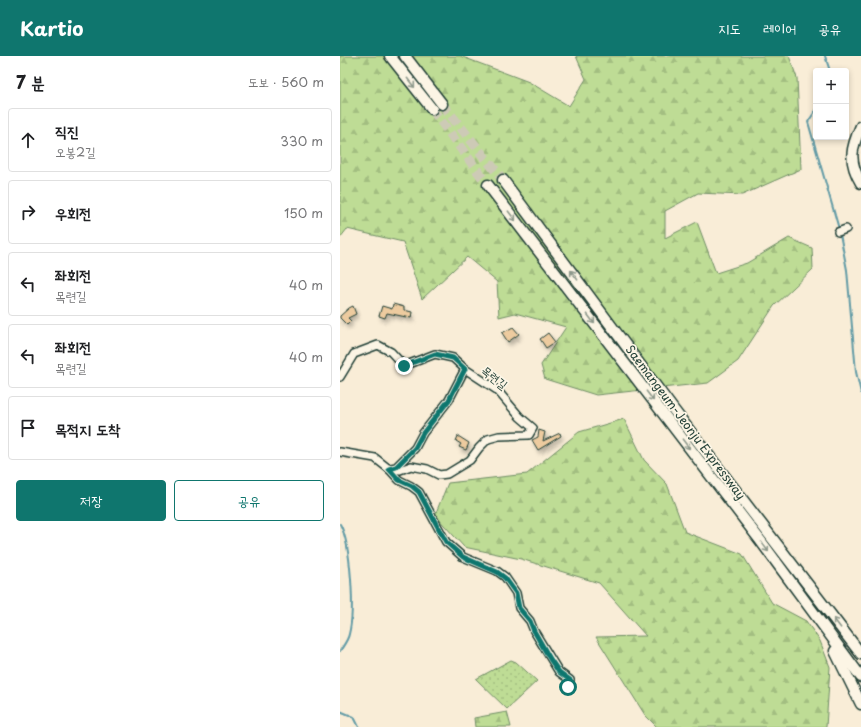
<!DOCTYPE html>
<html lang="ko">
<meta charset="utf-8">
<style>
:root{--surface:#fff;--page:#f6f6f6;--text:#202124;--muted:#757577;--line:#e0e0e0;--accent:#0f766e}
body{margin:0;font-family:"Playpen Sans","Poor Story",sans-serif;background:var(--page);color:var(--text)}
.controls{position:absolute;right:12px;top:12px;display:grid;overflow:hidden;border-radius:4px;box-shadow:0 2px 6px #0003}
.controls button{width:36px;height:36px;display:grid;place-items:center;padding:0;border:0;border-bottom:1px solid var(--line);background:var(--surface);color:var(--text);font:20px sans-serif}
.stop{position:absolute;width:12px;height:12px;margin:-9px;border:3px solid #0f766e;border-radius:50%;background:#fff}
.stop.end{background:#0f766e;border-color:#fff;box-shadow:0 1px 4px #0008}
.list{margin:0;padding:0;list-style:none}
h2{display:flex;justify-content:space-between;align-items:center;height:52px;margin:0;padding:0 16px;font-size:17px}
h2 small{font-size:13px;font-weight:400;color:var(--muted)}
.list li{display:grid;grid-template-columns:26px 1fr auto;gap:12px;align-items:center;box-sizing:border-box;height:64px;margin:0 8px 8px;padding:0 8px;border:1px solid var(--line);border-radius:4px}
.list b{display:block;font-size:15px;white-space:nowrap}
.list p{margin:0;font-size:13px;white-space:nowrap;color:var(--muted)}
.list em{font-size:13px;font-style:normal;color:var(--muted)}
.actions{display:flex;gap:8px;padding:12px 16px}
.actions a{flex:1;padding:9px 0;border:1px solid var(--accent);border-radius:4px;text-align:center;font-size:14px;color:var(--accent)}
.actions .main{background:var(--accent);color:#fff}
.icon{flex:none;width:22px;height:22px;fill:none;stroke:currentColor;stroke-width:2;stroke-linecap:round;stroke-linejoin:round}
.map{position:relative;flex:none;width:521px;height:671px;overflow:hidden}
header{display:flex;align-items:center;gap:24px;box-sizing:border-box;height:56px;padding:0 20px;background:var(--accent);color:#fff}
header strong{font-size:19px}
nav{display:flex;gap:22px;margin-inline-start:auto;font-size:14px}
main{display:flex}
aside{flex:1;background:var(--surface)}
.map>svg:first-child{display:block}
</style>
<header>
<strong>Kartio</strong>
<nav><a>지도</a><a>레이어</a><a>공유</a></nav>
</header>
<main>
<aside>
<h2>7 분<small>도보 · 560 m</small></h2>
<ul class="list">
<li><svg class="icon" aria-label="ahead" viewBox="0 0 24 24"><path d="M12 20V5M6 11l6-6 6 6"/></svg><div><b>직진</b><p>오봉2길</p></div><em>330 m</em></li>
<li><svg class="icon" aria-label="right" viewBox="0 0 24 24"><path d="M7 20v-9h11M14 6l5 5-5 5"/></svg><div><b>우회전</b></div><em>150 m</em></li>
<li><svg class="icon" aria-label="left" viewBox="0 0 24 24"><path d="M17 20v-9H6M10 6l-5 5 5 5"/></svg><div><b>좌회전</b><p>목련길</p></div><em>40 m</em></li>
<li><svg class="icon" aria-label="left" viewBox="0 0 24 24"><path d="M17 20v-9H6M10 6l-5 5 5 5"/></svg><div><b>좌회전</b><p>목련길</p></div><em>40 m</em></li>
<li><svg class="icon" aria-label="arrive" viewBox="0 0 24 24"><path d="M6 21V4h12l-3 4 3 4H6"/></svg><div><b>목적지 도착</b></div></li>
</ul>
<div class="actions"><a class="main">저장</a><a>공유</a></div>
</aside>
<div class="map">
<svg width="521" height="671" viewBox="0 0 521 671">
<defs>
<pattern id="green-dots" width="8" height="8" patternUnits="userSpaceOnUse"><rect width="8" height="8" fill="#bedc95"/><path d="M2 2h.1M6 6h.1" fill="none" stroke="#a3be81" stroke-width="1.8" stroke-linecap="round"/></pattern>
<pattern id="forest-firs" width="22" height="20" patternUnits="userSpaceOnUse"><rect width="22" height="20" fill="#bedc95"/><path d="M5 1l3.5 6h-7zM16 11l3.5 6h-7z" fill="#a3be81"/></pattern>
<filter id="shadow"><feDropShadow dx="2" dy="3.5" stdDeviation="2" flood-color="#0004"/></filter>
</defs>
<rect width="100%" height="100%" fill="#f9edd7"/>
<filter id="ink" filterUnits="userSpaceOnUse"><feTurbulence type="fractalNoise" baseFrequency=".025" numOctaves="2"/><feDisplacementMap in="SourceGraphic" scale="8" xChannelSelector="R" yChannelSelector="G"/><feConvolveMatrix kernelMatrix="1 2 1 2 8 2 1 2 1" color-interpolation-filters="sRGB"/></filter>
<g filter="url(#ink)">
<path fill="url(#green-dots)" stroke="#6e8c64" d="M171,604L176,606L197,625L167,653L136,623Z"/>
<g fill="url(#forest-firs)" stroke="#6e8c64">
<path d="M0,0H120L189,26L229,50L246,23L236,0H449L457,22L461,113L402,139L358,137L325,155V182L357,166L376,217L407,207L449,182L472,192L473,213L434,250L398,305L368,327L256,339L205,323L201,309L226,271L175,257L159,261L157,226L127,201L82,243L63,186L7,173L0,182Z"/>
<path d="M284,363L304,404L327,428L345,476L402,498L432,547L466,565L480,585L490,611L486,671H317L305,659L256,581L306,580L259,527L181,503L124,491L95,459L108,427L187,418L239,376Z"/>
<path d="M167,656L171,671H135L134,662Z"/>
</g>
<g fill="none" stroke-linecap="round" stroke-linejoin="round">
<g stroke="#639ba6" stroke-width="2">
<path d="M485,0L490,15"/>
<path d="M476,54L468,66L499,173"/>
<path d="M500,178L507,214L516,316L521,337"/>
<path d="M0,468C11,488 15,555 9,578C8,584 3,590 0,595"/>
<path d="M0,655L14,661L19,671"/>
</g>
</g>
<g fill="#edcb9f" stroke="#1f3d34" filter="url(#shadow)">
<path d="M53,248L64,251V254L72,256L71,262L47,257L45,262L39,260L42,250L52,253Z"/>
<path d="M13,250L16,258L8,262L11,265L7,269L0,262V260L9,252Z"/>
<path d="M173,271L179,278L168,286L162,277Z"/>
<path d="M208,277L215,286L206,292L200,283Z"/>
<path d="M199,374L205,376L203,385L220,377L221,380L198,394L192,384L198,381Z"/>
<path d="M118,380L129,387L126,394L119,391L121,388L116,385Z"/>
</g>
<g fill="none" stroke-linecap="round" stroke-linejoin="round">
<g stroke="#cdcab6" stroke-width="10" stroke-dasharray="10 5" stroke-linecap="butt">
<path d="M102,48L163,124"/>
<path d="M92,53L148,129"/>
</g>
<g stroke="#1f3d34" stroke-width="10">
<g id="minor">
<path d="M498,176L506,173"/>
<path d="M0,321L14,298L38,289L51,296L64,310L95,298L113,302L125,313L157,334L180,361L193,372L189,379L159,380L148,383L139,392L130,404L107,418L99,419L87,413L71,410L60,414L49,413"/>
<path d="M0,396L35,402L49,413L59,424L71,430L79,436L106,486L123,501L157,515L165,521L176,537L179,552L190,565L194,575L211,603L219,616L230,624L228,631"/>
<path d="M51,412L56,411L75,392L83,377L109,344L125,313"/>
</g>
</g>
<g stroke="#1f3d34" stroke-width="13">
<g id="highway">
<path d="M50,0L92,53"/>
<path d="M65,0L102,48"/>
<path d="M521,70C511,92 508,105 521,127"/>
<path d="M163,124L333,353L521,598"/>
<path d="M148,129L420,484L521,621"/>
<path d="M495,595L521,648"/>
</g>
</g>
<use href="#minor" stroke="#fcf5e5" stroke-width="7"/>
<use href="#highway" stroke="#fcf5e5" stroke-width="10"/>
</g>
<defs><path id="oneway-shaft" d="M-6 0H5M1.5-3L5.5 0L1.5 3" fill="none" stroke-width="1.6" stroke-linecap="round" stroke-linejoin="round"/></defs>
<g stroke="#8e998c">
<use href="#oneway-shaft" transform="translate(71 27) rotate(52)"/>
<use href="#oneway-shaft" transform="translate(172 160) rotate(53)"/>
<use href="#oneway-shaft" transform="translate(234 219) rotate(-127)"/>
<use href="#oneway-shaft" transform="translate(251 263) rotate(53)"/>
<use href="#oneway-shaft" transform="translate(310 340) rotate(53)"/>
<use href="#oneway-shaft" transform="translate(346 388) rotate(53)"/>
<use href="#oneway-shaft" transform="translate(425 491) rotate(54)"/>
<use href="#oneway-shaft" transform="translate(497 567) rotate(-127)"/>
</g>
</g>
<g fill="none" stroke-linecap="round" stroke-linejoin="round" filter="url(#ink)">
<path stroke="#0f766e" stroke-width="5" d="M64,310L95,298L113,302L125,313L109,344L83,377L75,392L56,411L49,413L59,424L72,430L79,436L106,486L123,501L157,516L165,522L176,537L179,552L190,565L194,575L210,603L219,616L230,624L228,631"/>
</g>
<g text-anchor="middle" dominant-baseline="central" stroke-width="3.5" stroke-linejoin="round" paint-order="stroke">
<g font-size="12" fill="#1f3d34" stroke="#fcf5e5">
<text transform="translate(155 321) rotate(38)">목련길</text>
<text transform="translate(346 366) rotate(53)">Saemangeum-Jeonju Expressway</text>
</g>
</g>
</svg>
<div class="controls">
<button>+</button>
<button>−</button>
</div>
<div class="stop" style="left:228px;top:631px"></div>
<div class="stop end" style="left:64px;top:310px"></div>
</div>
</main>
